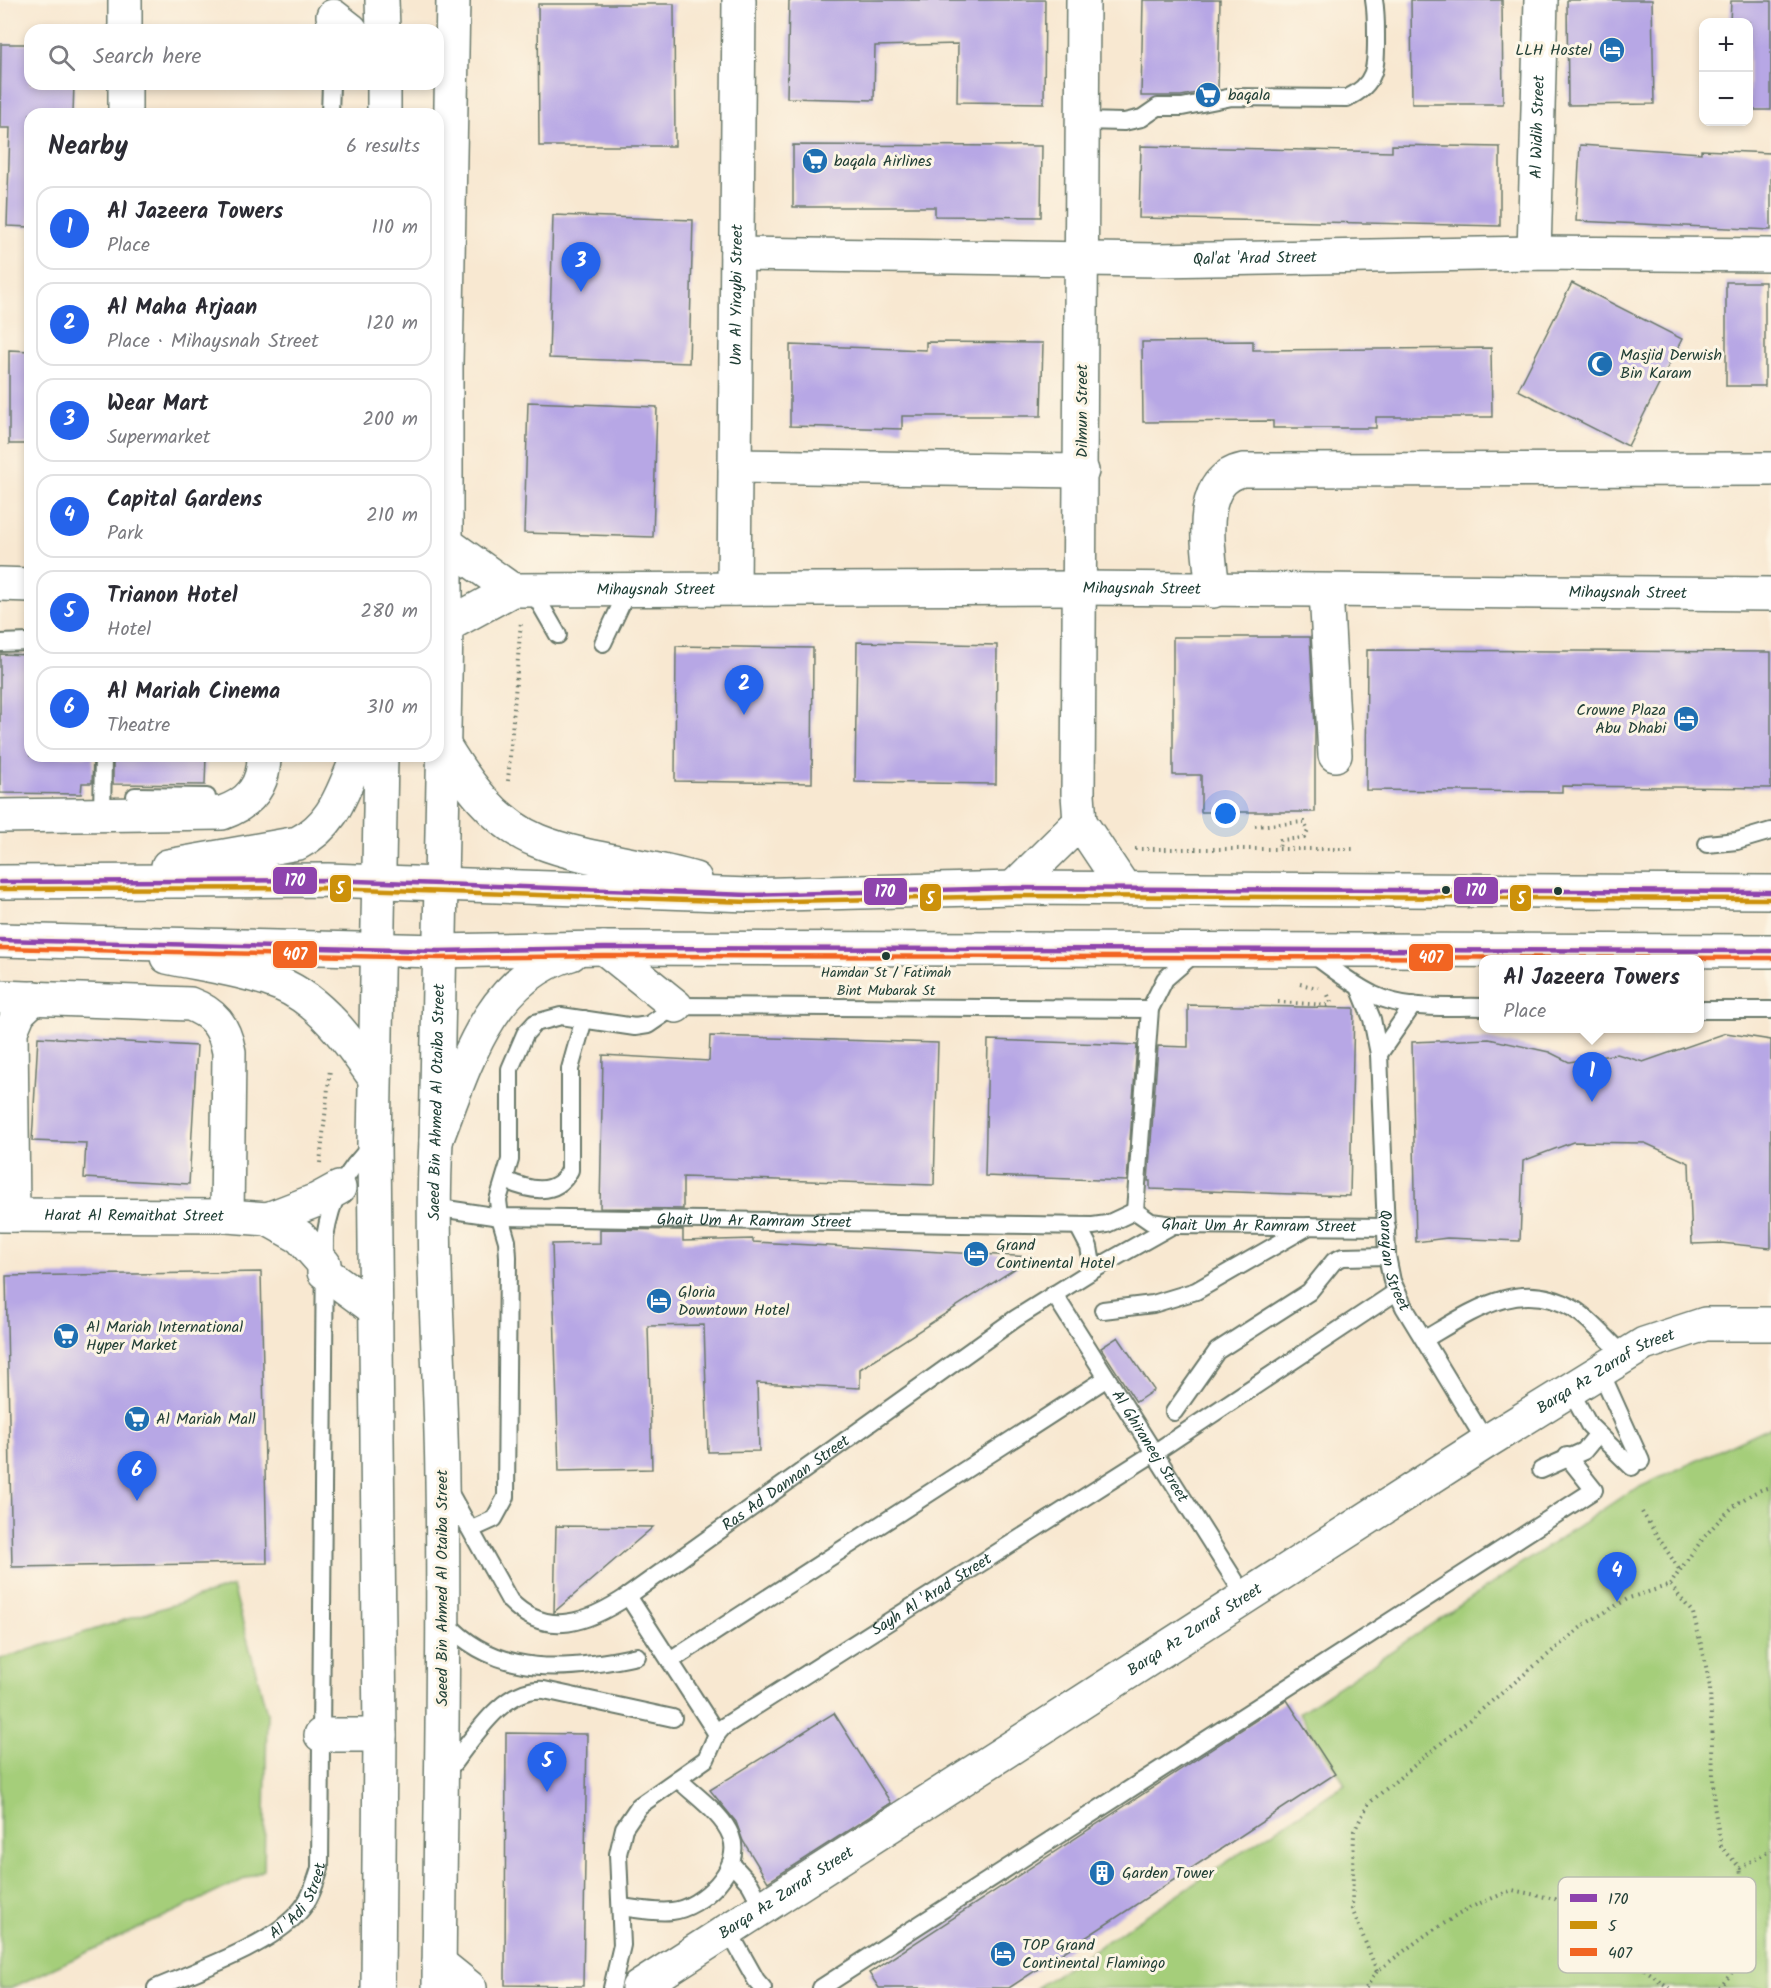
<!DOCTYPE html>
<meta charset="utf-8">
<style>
:root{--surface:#fff;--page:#f2f2f3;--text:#2b2b33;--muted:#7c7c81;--line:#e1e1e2;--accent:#2563eb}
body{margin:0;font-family:Kalam,sans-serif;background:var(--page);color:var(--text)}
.controls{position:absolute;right:18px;top:18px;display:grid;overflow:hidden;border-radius:12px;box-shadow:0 3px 9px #0003}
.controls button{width:54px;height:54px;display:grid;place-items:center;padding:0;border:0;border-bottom:2px solid var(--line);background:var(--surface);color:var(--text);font:30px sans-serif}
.you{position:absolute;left:1226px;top:814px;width:21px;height:21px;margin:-15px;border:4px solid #fff;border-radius:50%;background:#1a73e8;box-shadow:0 0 0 9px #1a73e833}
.badge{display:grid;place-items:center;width:39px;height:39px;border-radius:50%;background:var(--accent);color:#fff;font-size:20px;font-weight:700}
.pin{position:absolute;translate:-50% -50px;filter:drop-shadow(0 2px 3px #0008)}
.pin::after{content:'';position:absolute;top:32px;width:21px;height:18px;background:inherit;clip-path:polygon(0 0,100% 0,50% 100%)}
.popup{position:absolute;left:1479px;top:955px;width:225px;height:78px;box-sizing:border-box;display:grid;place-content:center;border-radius:12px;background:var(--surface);filter:drop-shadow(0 2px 4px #0005);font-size:20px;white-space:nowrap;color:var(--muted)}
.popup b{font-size:22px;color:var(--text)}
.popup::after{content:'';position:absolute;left:50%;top:100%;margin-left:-12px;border:12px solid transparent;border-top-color:var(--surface)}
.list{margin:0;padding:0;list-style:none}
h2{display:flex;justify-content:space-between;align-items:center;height:78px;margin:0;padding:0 24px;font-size:26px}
h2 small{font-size:20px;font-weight:400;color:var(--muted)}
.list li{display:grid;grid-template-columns:39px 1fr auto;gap:18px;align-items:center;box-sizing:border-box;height:84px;margin:0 12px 12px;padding:0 12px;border:2px solid var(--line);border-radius:18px}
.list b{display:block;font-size:22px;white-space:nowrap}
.list p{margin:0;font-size:20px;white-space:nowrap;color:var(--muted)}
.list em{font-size:20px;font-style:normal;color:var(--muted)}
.icon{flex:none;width:33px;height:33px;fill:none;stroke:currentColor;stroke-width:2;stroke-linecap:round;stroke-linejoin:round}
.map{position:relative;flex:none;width:1771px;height:1988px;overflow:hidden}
.search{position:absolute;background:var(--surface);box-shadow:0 3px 9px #0003;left:24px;top:24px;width:420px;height:66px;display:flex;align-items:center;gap:15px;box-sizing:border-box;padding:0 21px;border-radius:18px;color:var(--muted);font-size:22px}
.panel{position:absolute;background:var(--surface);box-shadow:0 3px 9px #0003;left:24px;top:108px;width:420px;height:654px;border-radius:18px}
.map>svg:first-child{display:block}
</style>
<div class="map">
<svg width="1771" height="1988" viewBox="0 0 1771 1988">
<rect width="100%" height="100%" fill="#fcf5e5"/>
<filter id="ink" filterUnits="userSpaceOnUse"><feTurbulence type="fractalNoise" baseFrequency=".0167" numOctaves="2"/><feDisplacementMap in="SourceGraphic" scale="12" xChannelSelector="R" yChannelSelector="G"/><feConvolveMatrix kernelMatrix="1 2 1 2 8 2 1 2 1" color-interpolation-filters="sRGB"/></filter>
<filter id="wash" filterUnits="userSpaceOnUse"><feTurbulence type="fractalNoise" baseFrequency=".008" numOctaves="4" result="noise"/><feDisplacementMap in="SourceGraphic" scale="24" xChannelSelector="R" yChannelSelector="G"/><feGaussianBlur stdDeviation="1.35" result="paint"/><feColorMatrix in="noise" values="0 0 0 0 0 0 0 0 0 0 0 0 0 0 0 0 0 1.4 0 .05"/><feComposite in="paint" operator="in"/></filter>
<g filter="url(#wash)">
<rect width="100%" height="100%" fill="#f8e8d1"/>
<g fill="#a5ce7a" stroke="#628657" stroke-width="1.5">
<path d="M1771,1426V1988H1036L1345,1784L1299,1713L1629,1492Z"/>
<path d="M233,1586L267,1713L264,1870L11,1988H0V1659Z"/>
</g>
<g id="blocks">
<g fill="#b7a7e5">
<path d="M789,0H1045L1044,103L957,102L958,44L875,46L874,100L787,98Z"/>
<path d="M1143,0H1220L1218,89L1181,96H1141Z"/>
<path d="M1411,0H1502L1503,104H1412Z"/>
<path d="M1567,0H1652L1654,104L1568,105Z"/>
<path d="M1731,1H1771V110H1749V22H1730Z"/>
<path d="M538,4H674L675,146H539Z"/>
<path d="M1,44H30V84H74L73,114H30V227L7,226L10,128H0Z"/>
<path d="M793,145L1042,146L1041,217L935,216V207H793Z"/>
<path d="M1392,145L1500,147V226L1139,218L1141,146L1392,152Z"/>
<path d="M1580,145L1701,153V150L1771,153V230L1576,221Z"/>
<path d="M553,215L693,220L689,363L549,358Z"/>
<rect x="1726" y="282" width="39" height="104"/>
<path d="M1572,283L1682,339L1628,446L1518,390Z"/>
<path d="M1253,341V350L1491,348L1492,417H1376V428H1273V421L1143,422L1142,342Z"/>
<path d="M926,342L1043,343L1041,416H902V429L790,426V345L926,350Z"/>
<path d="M9,350L30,351V444H9Z"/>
<path d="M528,402L657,407L653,537L524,533Z"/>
<path d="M1173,637H1310L1315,728V812H1201V775H1173Z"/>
<path d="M857,642L997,645L996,784L855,782Z"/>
<path d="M676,646L813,648L812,783L675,781Z"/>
<path d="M1367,650L1771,652V788L1562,786V792L1366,790Z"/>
<path d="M0,654L30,655V756H93L92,783H82L81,794L0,793Z"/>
<path d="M113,756H206L205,785L113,784Z"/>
<path d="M1188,1005L1354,1008L1350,1196L1150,1189V1181H1148L1158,1046L1188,1047Z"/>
<path d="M1726,1033L1771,1040V1248L1721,1243L1692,1244L1689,1163L1645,1143L1573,1142L1523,1161L1520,1241L1447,1238L1416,1242L1412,1042L1489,1039L1549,1052L1569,1062L1617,1054L1643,1062Z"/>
<path d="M710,1036L938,1043L934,1185L683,1177V1209L600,1208L603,1055L709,1061Z"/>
<path d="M38,1037L197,1046L189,1184L84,1178L86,1143L32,1141Z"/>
<path d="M988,1040L1137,1045L1127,1181L985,1176Z"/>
<path d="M600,1229L683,1230V1241L753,1239V1242L1033,1257L860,1369V1388L757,1383L759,1451L708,1452L704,1325L648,1326L652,1469L559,1471L552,1244L600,1243Z"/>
<path d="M261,1272L267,1563L12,1567L6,1276Z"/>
<path d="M1118,1337L1154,1390L1136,1402L1101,1348Z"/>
<path d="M556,1526L653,1527L554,1612Z"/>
<path d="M1287,1700L1335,1774L1009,1988H879L869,1973Z"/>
<path d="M834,1713L891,1803L768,1882L743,1841L736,1822L710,1790Z"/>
<path d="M506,1733L587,1734L583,1986L505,1985Z"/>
</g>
</g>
</g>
<g filter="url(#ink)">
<use href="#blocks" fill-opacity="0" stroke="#6b796b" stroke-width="1.5"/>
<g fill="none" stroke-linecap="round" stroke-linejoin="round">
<g stroke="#6b796b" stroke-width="20">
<g id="service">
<path d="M330,114L331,84"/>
<path d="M1083,121L1124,122L1142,118L1158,107H1182L1232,97L1347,98C1378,84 1376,64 1376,34C1376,23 1376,11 1374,0"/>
<path d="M532,590L558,635"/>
<path d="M0,643L30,642"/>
<path d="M603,643L628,590"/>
<path d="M135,796L207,797"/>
<path d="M102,816L103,756"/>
<path d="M1707,844L1737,841L1771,831"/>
<path id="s1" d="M1194,954L1165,979L1150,1009L1135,1211L1151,1222L1173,1225L1387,1227"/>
<path d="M1312,954C1332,968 1352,985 1374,995C1408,1011 1448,1006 1484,1007"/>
<path id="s2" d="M1359,987L1372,1019L1379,1054L1387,1256L1392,1281L1404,1307L1486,1442"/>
<path d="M1700,1010H1771"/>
<path d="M1379,1054L1413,1005"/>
<path d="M505,1180C528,1190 556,1198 570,1170V1069L584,1019"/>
<path id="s3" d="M433,1207L500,1217L1093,1226L1107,1224L1135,1211"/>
<path d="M1078,1226L1089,1247L1093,1270"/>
<path id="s4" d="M1054,1294L1246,1598"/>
<path d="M1103,1310L1153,1304L1196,1291L1309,1226"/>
<path d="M1425,1339C1471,1312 1520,1276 1574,1309C1593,1321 1608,1341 1625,1356"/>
<path d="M1600,1370L1641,1461"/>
<path d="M1570,1390L1589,1425L1632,1467"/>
<path d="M1174,1412L1217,1351L1309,1292L1334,1261L1343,1257L1387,1256"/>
<path d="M1541,1470L1584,1451L1597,1435"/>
<path id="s5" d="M447,1488L510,1601C547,1639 589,1622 628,1596L1015,1319L1093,1270L1173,1225"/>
<path d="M472,1529L494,1519L506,1497L508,1257L507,1241L500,1217L498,1200L510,1160V1069L525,1034L535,1023L561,1016L635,1027L648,1025L676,1006L1150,1009"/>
<path d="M628,1596L717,1734"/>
<path d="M446,1622C496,1678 570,1671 637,1656"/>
<path d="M670,1661L1107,1378"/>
<path d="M445,1774C470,1744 501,1686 544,1690L673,1718"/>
<path d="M731,1863L750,1884L763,1908"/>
<path d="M621,1907C637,1909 656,1913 672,1911C701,1908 744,1868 731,1836C723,1814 694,1795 678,1779"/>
<path d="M728,1930L756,1980L763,1988"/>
<path id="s6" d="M156,1988C198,1970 269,1946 298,1913C310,1901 315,1884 320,1868L325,1237C331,1199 345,1171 373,1145"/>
<path id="s7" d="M612,1988L622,1945L618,1854L624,1828L639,1806L706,1759L717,1734L723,1727L1154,1453L1396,1292"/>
<path d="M821,1988L1594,1490L1567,1456"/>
</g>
</g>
<g stroke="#6b796b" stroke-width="36">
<g id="minor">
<path d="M1083,0L1078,794L1080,822L1124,888"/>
<path d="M125,30V0"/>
<path d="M125,114V84"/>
<path id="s8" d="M1534,253L1541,0"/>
<path id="s9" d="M737,254L1158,260L1534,253L1771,255"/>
<path d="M735,466L1082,471"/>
<path d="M446,543L512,590"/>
<path d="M0,584L30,585"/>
<path id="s10" d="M734,589L739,0"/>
<path d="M1213,591C1210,553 1193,481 1243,470L1771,469"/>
<path d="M1326,591L1335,755"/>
<path id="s11" d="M446,626L512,590L1081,588L1771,594"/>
<path d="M0,816L222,813C250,803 264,786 264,756"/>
<path d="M1013,888L1080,822"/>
<path d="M0,997L190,1004C214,1013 224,1026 229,1052L227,1216"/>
<path id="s12" d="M0,1215L227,1216L268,1219L300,1237L324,1264"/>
<path d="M13,1215L11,1031L19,1012L34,998"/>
<path d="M268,1219L317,1200L339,1188"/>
<path d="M439,1963L470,1988"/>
<path id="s13" d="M638,1988L1486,1442L1644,1344L1705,1324H1771"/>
</g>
</g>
<g stroke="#6b796b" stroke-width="36">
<g id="secondary">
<path d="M382,0L383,30"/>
<path d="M333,16L351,30"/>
<path d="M384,114V84"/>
<path d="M324,1272L376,1310"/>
<path d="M321,1735H380"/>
<path d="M378,1988L380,1735L374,1144L381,756"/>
<path id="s14" d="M439,1988C440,1819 445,1650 442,1481C441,1367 430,1254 436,1141L446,626V363L453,0"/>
</g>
</g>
<g stroke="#6b796b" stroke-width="36">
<g id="primary">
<path d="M443,744C466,782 495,824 538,841C585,860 645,864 695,879"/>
<path d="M168,866L298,843C335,824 342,792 358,756"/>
<path d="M0,882L328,880L749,895L1013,888L1771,892"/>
<path d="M0,940L439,951L604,948L1771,951"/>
<path d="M604,948L676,1006"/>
<path d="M167,957C204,965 245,970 280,984C321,1001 350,1042 374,1077"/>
<path d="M436,1141C464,1069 488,977 571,954"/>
</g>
</g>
<g stroke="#6b796b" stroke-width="4" stroke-dasharray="1.5 4.5" stroke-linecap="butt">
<path d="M508,781L521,621"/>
<path d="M1255,826L1304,822L1308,831L1304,838L1280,840L1279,850"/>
<path d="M1135,849H1353"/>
<path d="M1300,984L1318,988"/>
<path d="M1278,1002L1326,1005L1331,1002L1328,995"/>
<path d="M320,1163L330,1069"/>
<path d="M1642,1512L1680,1571"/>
<path d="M1670,1585C1693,1551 1729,1496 1771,1487"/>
<path d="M1377,1971L1352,1909L1354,1831L1369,1803L1585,1624L1629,1598L1670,1585L1693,1613L1704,1656L1710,1687L1714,1806L1721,1846L1740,1868L1771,1849"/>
<path d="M1366,1988L1377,1971L1427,1934L1471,1907L1512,1890L1555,1899L1669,1988"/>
<path d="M1720,1988L1748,1951L1751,1936L1740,1868"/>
</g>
<use href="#service" stroke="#fff" stroke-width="16"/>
<use href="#minor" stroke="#fff" stroke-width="33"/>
<use href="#secondary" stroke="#fff" stroke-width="33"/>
<use href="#primary" stroke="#fff" stroke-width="33"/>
<g stroke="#fcf5e5" stroke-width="9">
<g id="bus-1">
<path d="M0,882L328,880L749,895L1013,888L1771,892"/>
<path d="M0,940L439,951L604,948L1771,951"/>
</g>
</g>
<g stroke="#fcf5e5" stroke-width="9">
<path id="bus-2" d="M0,889L328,888L749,902L1013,896L1771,899"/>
</g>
<g stroke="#fcf5e5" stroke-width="9">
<path id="bus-3" d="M0,948L439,958L604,956L1771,958"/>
</g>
<use href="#bus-1" stroke="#8e44ad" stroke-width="4.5"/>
<use href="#bus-2" stroke="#cc910a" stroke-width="4.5"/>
<use href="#bus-3" stroke="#f26522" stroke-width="4.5"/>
</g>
</g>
<defs>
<g id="hotel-disc" transform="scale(1.35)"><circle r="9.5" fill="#1f6fb2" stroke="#fcf5e5"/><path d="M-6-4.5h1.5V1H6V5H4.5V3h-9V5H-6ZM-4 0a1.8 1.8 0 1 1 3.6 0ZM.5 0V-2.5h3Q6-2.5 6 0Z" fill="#fff"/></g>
<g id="supermarket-disc" transform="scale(1.35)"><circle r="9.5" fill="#1f6fb2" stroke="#fcf5e5"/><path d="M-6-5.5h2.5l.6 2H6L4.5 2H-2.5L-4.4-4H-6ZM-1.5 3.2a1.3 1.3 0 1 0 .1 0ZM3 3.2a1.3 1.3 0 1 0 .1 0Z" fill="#fff"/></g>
<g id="mosque-disc" transform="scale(1.35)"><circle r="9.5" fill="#1f6fb2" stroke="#fcf5e5"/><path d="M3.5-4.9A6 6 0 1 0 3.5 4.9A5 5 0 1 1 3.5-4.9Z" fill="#fff"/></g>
<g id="building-disc" transform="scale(1.35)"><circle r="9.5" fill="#1f6fb2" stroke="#fcf5e5"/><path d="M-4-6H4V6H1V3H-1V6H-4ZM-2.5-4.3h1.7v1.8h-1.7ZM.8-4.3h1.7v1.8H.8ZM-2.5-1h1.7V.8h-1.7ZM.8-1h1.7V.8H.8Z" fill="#fff"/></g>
</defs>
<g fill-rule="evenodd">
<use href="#hotel-disc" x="1612" y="50"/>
<use href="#supermarket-disc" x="1208" y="95"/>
<use href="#supermarket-disc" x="815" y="161"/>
<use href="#mosque-disc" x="1600" y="364"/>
<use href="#hotel-disc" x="1686" y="719"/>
<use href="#hotel-disc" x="976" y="1254"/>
<use href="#hotel-disc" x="659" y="1301"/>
<use href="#supermarket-disc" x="66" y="1336"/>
<use href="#supermarket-disc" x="137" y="1419"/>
<use href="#building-disc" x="1102" y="1873"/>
<use href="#hotel-disc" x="1003" y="1954"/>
</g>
<g fill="#1f3d34" stroke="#fcf5e5" stroke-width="2">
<circle cx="1446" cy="890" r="5"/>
<circle cx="1558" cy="891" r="5"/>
<circle cx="886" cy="956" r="5"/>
</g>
<g text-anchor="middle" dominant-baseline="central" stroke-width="6" stroke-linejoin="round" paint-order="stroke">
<g font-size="14" fill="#1f3d34" stroke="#fcf5e5">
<text x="886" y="973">Hamdan St / Fatimah<tspan x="886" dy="18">Bint Mubarak St</tspan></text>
</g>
<g font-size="16" fill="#1f3d34" stroke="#fcf5e5" text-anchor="start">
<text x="1592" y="50" text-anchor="end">LLH Hostel</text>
<text x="1228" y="95">baqala</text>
<text x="834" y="161">baqala Airlines</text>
<text x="1620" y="355">Masjid Derwish<tspan x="1620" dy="18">Bin Karam</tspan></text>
<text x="1666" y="710" text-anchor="end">Crowne Plaza<tspan x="1666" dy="18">Abu Dhabi</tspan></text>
<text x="996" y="1245">Grand<tspan x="996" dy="18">Continental Hotel</tspan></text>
<text x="678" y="1292">Gloria<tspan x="678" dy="18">Downtown Hotel</tspan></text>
<text x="86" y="1327">Al Mariah International<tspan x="86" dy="18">Hyper Market</tspan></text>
<text x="156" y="1419">Al Mariah Mall</text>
<text x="1122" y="1873">Garden Tower</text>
<text x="1022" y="1945">TOP Grand<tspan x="1022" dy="18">Continental Flamingo</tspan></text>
</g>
<g font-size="16" fill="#1f3d34" stroke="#fcf5e5">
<text stroke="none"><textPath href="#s8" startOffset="126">Al Widih Street</textPath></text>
<text stroke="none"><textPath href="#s9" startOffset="518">Qal'at 'Arad Street</textPath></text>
<text stroke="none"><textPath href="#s10" startOffset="294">Um Al Yiraybi Street</textPath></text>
<text transform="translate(1082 411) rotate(-90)">Dilmun Street</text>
<text stroke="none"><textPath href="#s11" startOffset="705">Mihaysnah Street</textPath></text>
<text stroke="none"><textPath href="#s11" startOffset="219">Mihaysnah Street</textPath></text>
<text stroke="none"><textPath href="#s11" startOffset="1191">Mihaysnah Street</textPath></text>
<text stroke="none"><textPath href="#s14" startOffset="886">Saeed Bin Ahmed Al Otaiba Street</textPath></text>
<text stroke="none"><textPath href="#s12" startOffset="134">Harat Al Remaithat Street</textPath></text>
<text stroke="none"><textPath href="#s3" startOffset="322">Ghait Um Ar Ramram Street</textPath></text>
<text stroke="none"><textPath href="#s1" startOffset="402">Ghait Um Ar Ramram Street</textPath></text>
<text stroke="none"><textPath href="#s2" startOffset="278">Qaray'an Street</textPath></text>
<text stroke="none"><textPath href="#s13" startOffset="1148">Barqa Az Zarraf Street</textPath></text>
<text stroke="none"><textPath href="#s4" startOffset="180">Al Ghiraneej Street</textPath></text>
<text stroke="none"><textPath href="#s5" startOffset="454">Ras Ad Dannan Street</textPath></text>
<text transform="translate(442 1588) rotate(-90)">Saeed Bin Ahmed Al Otaiba Street</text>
<text stroke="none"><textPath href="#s7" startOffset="554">Sayh Al 'Arad Street</textPath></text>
<text stroke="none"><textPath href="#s13" startOffset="662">Barqa Az Zarraf Street</textPath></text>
<text stroke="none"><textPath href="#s13" startOffset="176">Barqa Az Zarraf Street</textPath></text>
<text stroke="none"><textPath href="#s6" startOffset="172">Al 'Adi Street</textPath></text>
</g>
</g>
<rect x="1558" y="1877" width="198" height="96" rx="9" fill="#fcf5e5" stroke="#babeb0" stroke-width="1.5"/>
<rect x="1570" y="1894" width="27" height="8" fill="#8e44ad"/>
<rect x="1570" y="1921" width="27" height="8" fill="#cc910a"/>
<rect x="1570" y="1948" width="27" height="8" fill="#f26522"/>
<g font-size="16" fill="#1f3d34">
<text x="1608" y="1904">170</text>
<text x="1608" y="1931">5</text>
<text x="1608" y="1958">407</text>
</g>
<g stroke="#fcf5e5" stroke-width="2">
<rect x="272" y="866" width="46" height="29" rx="6" fill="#8e44ad"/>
<rect x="329" y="874" width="23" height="29" rx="6" fill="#cc910a"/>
<rect x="1453" y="876" width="46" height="29" rx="6" fill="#8e44ad"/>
<rect x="863" y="877" width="45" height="29" rx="6" fill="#8e44ad"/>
<rect x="919" y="883" width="23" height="29" rx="6" fill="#cc910a"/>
<rect x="1509" y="884" width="23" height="28" rx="6" fill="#cc910a"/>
<rect x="272" y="940" width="46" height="29" rx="6" fill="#f26522"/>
<rect x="1408" y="943" width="46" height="29" rx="6" fill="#f26522"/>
</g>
<g font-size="16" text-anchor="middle" font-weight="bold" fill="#fff">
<text x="295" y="886">170</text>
<text x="340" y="894">5</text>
<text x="1476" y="896">170</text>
<text x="885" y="897">170</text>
<text x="930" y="904">5</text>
<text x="1521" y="904">5</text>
<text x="295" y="960">407</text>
<text x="1431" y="963">407</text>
</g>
</svg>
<div class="controls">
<button>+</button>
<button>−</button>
</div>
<div class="you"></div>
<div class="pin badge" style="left:1592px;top:1102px">1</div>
<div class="popup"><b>Al Jazeera Towers</b>Place</div>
<div class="pin badge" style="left:744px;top:715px">2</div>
<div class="pin badge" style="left:581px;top:292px">3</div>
<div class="pin badge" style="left:1617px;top:1602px">4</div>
<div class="pin badge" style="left:547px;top:1792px">5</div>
<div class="pin badge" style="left:137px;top:1501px">6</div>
<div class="search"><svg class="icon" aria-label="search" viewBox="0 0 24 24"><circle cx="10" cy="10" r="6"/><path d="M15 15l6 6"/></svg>Search here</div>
<section class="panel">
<h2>Nearby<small>6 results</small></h2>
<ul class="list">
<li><span class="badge">1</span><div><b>Al Jazeera Towers</b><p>Place</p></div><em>110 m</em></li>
<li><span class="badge">2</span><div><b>Al Maha Arjaan</b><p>Place · Mihaysnah Street</p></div><em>120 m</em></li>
<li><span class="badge">3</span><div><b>Wear Mart</b><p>Supermarket</p></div><em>200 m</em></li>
<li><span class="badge">4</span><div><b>Capital Gardens</b><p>Park</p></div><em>210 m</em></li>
<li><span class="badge">5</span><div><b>Trianon Hotel</b><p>Hotel</p></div><em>280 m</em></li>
<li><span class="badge">6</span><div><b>Al Mariah Cinema</b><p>Theatre</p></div><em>310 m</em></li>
</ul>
</section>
</div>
